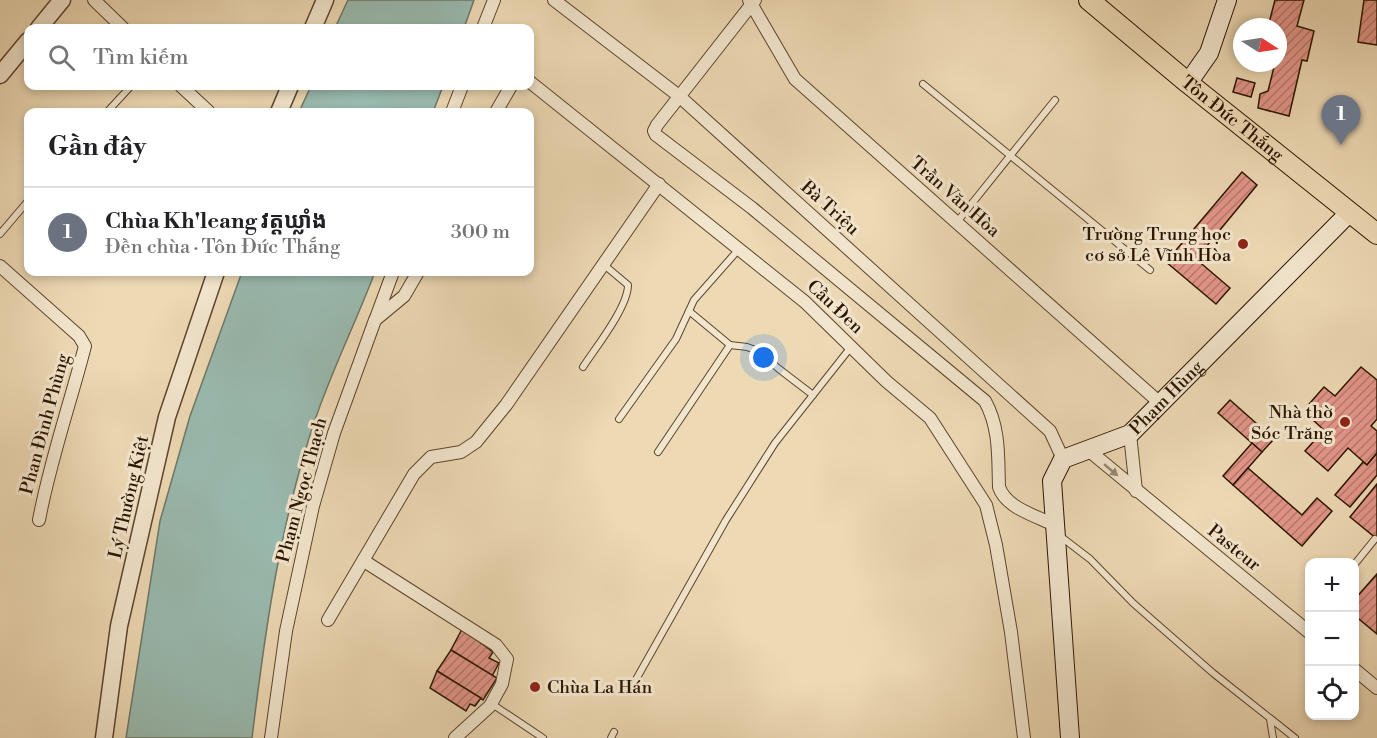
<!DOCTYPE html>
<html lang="vi">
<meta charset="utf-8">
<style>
:root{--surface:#fff;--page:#f2f2f2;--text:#202124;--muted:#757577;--line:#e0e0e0;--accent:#db2777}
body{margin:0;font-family:"Libre Bodoni","Noto Sans Khmer",serif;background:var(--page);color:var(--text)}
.controls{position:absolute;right:18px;bottom:18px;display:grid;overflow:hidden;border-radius:12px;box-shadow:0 3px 9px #0003}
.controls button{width:54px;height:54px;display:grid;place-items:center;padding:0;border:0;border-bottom:2px solid var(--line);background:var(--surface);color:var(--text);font:30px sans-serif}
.compass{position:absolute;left:1233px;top:18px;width:54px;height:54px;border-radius:50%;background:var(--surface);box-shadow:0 3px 9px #0003;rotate:102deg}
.you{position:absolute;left:764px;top:358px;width:21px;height:21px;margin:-15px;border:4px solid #fff;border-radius:50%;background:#1a73e8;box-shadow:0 0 0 9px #1a73e833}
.badge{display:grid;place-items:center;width:39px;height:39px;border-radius:50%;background:var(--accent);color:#fff;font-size:20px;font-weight:700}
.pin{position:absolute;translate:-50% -50px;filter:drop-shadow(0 2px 3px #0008)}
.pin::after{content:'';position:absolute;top:32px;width:21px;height:18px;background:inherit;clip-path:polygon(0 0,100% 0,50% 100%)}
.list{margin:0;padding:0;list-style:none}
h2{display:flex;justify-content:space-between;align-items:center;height:78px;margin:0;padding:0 24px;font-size:26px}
h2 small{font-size:20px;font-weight:400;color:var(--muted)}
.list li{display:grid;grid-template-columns:39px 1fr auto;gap:18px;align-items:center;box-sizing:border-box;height:90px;padding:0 24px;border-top:2px solid var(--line)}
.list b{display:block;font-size:22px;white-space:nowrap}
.list p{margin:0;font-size:20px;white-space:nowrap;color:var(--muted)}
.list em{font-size:20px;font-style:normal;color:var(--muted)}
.icon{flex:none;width:33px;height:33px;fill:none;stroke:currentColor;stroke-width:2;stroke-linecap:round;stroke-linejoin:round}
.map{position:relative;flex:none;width:1377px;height:738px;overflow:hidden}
.search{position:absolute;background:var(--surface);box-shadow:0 3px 9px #0003;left:24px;top:24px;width:510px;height:66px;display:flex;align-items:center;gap:15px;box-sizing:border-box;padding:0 21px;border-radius:12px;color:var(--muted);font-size:22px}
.panel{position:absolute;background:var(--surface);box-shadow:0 3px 9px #0003;left:24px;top:108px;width:510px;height:168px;border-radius:12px}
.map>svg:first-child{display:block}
</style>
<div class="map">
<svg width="1377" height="738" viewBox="0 0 1377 738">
<defs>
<pattern id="building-hatch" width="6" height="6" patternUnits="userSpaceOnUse" patternTransform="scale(1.5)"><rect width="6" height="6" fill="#e39689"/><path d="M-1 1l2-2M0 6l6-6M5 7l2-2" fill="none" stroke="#b8796e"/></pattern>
</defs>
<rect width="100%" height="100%" fill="#edd9b4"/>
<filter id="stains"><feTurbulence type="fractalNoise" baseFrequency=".00333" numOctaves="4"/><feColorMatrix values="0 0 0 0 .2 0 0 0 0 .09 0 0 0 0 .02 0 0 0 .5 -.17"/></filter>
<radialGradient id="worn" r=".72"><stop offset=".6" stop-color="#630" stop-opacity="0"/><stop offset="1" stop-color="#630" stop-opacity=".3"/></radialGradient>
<g fill="#99baaf" stroke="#6d7869" stroke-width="1.5">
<path d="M348,0H474L464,28H335Z"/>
<path d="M311,86H443L433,112H299Z"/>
<path d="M242,272H375C356,322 332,370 315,420C280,523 265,631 252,738H126L160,521L190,416Z"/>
</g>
<g fill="url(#building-hatch)" stroke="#2b1400" stroke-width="1.5">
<path d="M1275,0H1304L1297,26L1314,31L1307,61L1302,60L1289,116L1258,108L1260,94L1268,91L1275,63H1278V27H1268Z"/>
<path d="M1364,0H1377V45L1358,42Z"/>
<path d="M1237,78L1255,83L1251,97L1233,92Z"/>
<path d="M1242,172L1257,185L1196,259L1230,288L1216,304L1166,262Z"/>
<path d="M1361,367L1377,380V419L1371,426L1377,431V453L1367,465L1348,448L1328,471L1305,451L1324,430L1303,411L1324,387L1335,396Z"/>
<path d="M1230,400L1274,439L1262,452L1218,413Z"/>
<path d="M1252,443L1262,452L1233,485L1223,476Z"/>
<path d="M1377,453V475L1350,507L1335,495L1363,462L1367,465Z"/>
<path d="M1248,468L1302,515L1317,498L1332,511L1302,546L1233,485Z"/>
<path d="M1377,484V539L1350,517Z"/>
<path d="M1377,574V634L1354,615V600Z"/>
<path d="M462,629L493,652L489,658L499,663L492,676L451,650Z"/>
<path d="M451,650L497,678L483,700L437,671Z"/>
<path d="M437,671L481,698L475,706L470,704L466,711L430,688Z"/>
</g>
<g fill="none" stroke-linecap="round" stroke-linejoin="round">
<g stroke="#5c452d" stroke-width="8">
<g id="service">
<path d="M923,84L1150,270"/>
<path d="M107,112L131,86"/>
<path d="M957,222L1055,100"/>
<path d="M0,234L28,201"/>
<path d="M689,311L730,345L747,347L758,351L779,369L813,395"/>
<path d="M583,367C596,347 628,307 628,285L603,264"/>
<path d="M619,419L676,339L694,300L739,249"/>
<path d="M658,452L730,345"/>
<path d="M1060,536L1090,559L1133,603L1213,673L1295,738"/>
<path d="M1354,565L1375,539"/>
<path d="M634,683L726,520L775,443L851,347"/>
<path d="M492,704L543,738"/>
<path d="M1270,719L1273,738"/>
<path d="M611,738L614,732"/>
</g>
</g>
<g stroke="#5c452d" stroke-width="14">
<g id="minor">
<path d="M94,0L123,28"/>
<path d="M554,0L679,96L1050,431L1063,459"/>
<path d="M749,0L795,79L1160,403"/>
<path d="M755,0L657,125L654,131L656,135L752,208L985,401C1000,428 998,457 999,487C1006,508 1036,516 1055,525"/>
<path d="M483,28L494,0"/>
<path d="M530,82L805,302L886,381L930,418L986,505L996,545L1011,632L1024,738"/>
<path d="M181,86L209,112"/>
<path d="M452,112L462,86"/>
<path d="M496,112L511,86"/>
<path d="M0,266L79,336L85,346C70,404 50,461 39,520"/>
<path d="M376,318L393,272"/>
<path d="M1130,434L1136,491"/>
<path d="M1087,449L1310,633"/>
<path d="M364,561L496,645L507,659L502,684L490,706L455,738"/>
<path d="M328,620L414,474L431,457L461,452L476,442L506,405L659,184"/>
<path d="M1354,669L1377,688"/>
<path d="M271,738L286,631L313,506L334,433L375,320L404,296L418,272"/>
</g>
</g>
<g stroke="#5c452d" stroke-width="19">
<g id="tertiary">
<path d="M39,28L62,0"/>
<path d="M313,28L325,0"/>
<path d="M0,75L28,41"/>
<path d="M279,112L290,86"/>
<path d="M104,738L119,626L167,417L216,272"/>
</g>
</g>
<g stroke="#2b1400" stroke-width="20">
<g id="secondary">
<path d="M1188,83L1209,53L1227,0"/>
<path id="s1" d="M1070,738L1052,481L1063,459L1130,434L1349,213"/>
</g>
</g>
<g stroke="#2b1400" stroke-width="22">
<g id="primary">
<path id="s2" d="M1089,0L1188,83L1377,234"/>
</g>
</g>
<use href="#service" stroke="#f3e6ce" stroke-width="6"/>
<use href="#minor" stroke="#f3e6ce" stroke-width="12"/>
<use href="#tertiary" stroke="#f3e6ce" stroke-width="16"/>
<use href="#secondary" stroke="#f3e6ce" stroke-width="18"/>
<use href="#primary" stroke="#edd9b4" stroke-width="20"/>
</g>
<defs><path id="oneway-solid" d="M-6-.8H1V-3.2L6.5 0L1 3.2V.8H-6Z" transform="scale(1.5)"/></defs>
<use fill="#998871" href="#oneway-solid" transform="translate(1111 470) rotate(40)"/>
<g fill="#8f2418" stroke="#f3e6ce" stroke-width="2">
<circle cx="1243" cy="244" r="6"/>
<circle cx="1345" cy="422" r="6"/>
<circle cx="535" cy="687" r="6"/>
</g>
<g text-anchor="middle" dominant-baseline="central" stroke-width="6" stroke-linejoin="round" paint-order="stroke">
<g font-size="18" fill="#2b1400" stroke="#f3e6ce">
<text stroke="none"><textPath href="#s2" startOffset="186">Tôn Đức Thắng</textPath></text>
<text transform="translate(955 197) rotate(41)">Trần Văn Hòa</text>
<text transform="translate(830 208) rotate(42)">Bà Triệu</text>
<text transform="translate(835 307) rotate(43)">Cầu Đen</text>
<text stroke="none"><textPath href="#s1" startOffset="405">Phạm Hùng</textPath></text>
<text transform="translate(45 424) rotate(-75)">Phan Đình Phùng</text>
<text transform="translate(302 490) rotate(-75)">Phạm Ngọc Thạch</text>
<text transform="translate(129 497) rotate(-77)">Lý Thường Kiệt</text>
<text transform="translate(1234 548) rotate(39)">Pasteur</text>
</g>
<g font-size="18" fill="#2b1400" stroke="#f3e6ce" text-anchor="end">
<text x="1231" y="234">Trường Trung học<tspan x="1231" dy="21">cơ sở Lê Vĩnh Hòa</tspan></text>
<text x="1333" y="412">Nhà thờ<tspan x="1333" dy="21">Sóc Trăng</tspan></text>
<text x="547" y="687" text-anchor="start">Chùa La Hán</text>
</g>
</g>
<rect width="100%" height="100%" filter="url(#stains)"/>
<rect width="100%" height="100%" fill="url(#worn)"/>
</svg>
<div class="controls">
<button>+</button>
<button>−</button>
<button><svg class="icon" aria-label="locate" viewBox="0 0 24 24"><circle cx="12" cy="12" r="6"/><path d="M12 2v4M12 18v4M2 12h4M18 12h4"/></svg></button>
</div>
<svg class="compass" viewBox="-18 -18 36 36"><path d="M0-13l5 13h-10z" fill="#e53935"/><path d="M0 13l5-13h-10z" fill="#757577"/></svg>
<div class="you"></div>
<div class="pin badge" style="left:1341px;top:145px;background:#6b7280">1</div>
<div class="search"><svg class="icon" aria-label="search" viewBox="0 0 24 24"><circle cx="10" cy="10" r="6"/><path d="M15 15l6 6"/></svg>Tìm kiếm</div>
<section class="panel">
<h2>Gần đây<small></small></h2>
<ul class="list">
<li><span class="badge" style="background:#6b7280">1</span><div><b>Chùa Kh'leang វត្តឃ្លាំង</b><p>Đền chùa · Tôn Đức Thắng</p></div><em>300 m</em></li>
</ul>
</section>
</div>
